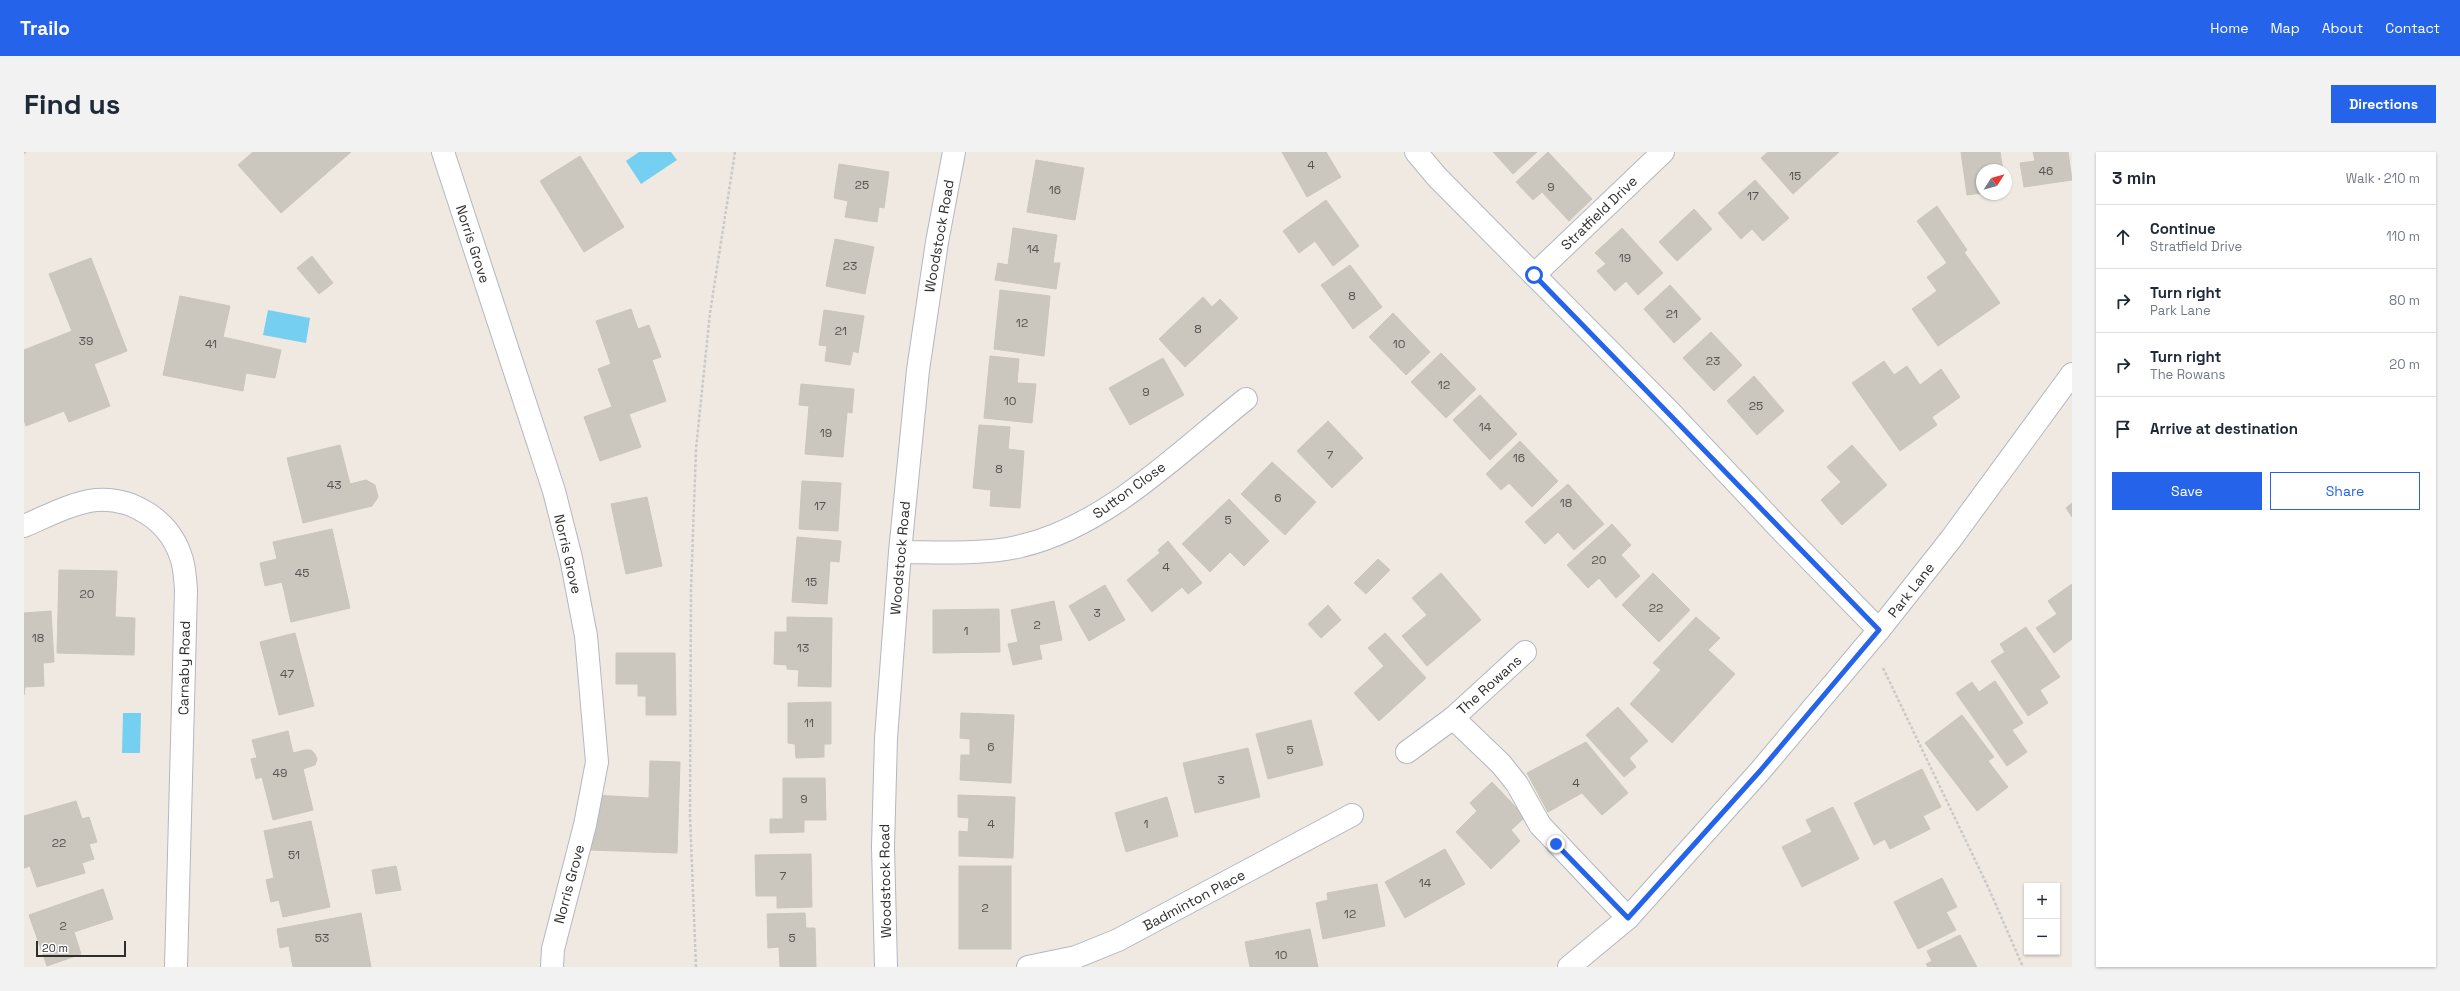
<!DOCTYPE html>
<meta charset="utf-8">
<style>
:root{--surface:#fff;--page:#f2f2f3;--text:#1f2937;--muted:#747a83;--line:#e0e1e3;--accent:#2563eb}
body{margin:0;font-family:"Space Grotesk",sans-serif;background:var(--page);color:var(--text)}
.controls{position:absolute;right:12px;bottom:12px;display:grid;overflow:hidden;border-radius:0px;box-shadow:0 1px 3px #0004}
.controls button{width:36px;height:36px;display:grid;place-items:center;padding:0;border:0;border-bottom:1px solid var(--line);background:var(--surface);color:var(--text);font:20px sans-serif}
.compass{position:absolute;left:1952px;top:12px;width:36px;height:36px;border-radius:50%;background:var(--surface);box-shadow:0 1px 3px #0004;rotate:54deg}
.scale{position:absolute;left:12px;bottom:10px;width:90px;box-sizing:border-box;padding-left:4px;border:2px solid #2e2e2e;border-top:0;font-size:11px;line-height:14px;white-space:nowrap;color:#2e2e2e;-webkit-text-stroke:3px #fff;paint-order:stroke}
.stop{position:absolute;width:12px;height:12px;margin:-9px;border:3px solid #2563eb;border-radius:50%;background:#fff}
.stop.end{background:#2563eb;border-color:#fff;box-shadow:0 1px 4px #0008}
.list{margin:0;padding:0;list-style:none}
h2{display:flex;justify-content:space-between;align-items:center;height:52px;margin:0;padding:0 16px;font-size:17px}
h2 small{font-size:13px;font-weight:400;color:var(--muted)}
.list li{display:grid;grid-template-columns:26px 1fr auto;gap:12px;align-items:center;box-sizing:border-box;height:64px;padding:0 16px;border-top:1px solid var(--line)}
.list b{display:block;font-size:15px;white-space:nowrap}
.list p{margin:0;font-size:13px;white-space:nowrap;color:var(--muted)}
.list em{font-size:13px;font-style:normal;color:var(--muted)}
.actions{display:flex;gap:8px;padding:12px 16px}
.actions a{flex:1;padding:9px 0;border:1px solid var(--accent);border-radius:0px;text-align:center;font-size:14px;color:var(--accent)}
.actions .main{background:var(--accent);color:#fff}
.icon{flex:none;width:22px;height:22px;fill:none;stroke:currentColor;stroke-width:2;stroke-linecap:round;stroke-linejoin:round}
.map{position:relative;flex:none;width:2048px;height:815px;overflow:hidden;border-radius:0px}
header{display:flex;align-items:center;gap:24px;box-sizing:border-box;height:56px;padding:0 20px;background:var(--accent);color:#fff}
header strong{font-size:19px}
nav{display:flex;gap:22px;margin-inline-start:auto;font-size:14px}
.intro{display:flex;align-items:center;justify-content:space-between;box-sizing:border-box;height:96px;padding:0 24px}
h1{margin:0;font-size:28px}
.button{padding:10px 18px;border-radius:0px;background:var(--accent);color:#fff;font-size:14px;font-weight:700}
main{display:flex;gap:24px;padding:0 24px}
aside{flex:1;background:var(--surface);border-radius:0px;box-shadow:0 1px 3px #0004}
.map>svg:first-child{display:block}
</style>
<header>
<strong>Trailo</strong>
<nav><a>Home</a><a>Map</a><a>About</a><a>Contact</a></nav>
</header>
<div class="intro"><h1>Find us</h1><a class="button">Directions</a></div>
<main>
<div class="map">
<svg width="2048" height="815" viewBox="0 0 2048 815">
<rect width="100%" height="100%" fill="#efe9e1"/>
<g fill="#75cff0">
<path d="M615,0H647L653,8L617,32L602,9Z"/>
<path d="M244,158L286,166L282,191L239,183Z"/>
<path d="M99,561H117L116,601H98Z"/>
</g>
<g fill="#cbc7bf" stroke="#cbc5ba">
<path d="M229,0H327L257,61L214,13Z"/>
<path d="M1258,0H1302L1317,25L1283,45Z"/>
<path d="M1469,0H1513L1489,22Z"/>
<path d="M1524,0L1568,47L1545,69L1518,40L1509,48L1492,30Z"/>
<path d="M1744,0H1815L1769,42L1737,6Z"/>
<path d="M1937,0H1976L1979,18H1958V41L1943,43Z"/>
<path d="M2009,0H2044L2048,28L2000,35L1996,11L2011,9Z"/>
<path d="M556,4L600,75L560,100L516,29Z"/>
<path d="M1012,8L1060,16L1051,68L1003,60Z"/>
<path d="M815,12L865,20L860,56L855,55L853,70L821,65L824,49L810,46Z"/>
<path d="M1731,28L1765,66L1739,89L1728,77L1717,87L1694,61Z"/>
<path d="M1302,48L1335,94L1309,114L1291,89L1275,101L1259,79Z"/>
<path d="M1913,54L1943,98L1940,100L1976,151L1914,194L1888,157L1913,139L1903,125L1923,111L1893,69Z"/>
<path d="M1670,57L1688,77L1653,109L1635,90Z"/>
<path d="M989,76L1033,83L1029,111H1036L1032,137L971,128L974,111L984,113Z"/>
<path d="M1598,76L1639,121L1614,143L1602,129L1591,139L1573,119L1582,112L1571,101Z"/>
<path d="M811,87L850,95L841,142L802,134Z"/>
<path d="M288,104L309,131L295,142L273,116Z"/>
<path d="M67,106L103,199L70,212L86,254L45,270L40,259L2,274L0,268V198L48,179L25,122Z"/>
<path d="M1326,113L1358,155L1329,177L1297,133Z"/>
<path d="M1646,133L1677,167L1650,191L1620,157Z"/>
<path d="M976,138L1026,144L1020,204L970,197Z"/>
<path d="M156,144L206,154L199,185L257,198L251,226L222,221L219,239L139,223Z"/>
<path d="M1179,145L1188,155L1196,147L1214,166L1161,215L1135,187Z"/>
<path d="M607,157L614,177L625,173L637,205L628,208L642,249L605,262L617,295L576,309L560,265L588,255L574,217L587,212L572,169Z"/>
<path d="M800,158L840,164L834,201L829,199L826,213L801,209L803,194L795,193Z"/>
<path d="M1369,161L1406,200L1382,223L1345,185Z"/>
<path d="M1687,180L1718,213L1690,239L1659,206Z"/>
<path d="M1417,201L1452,237L1422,266L1387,230Z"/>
<path d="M966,204L995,207L993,231L1012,232L1008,271L960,266Z"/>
<path d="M1139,206L1160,243L1106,273L1085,236Z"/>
<path d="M1860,209L1870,223L1883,214L1896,233L1917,217L1936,245L1908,265L1913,273L1876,299L1828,231Z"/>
<path d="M1730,224L1760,259L1733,283L1703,249Z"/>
<path d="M777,232L830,237L828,261L823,260L819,305L781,302L785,254L775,253Z"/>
<path d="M1456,243L1493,282L1466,308L1429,268Z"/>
<path d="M1304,269L1339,306L1308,336L1273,299Z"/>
<path d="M955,273L986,275L984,297L1000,299L996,356L966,354L967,338L949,336Z"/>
<path d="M1496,289L1534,329L1508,355L1485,331L1477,338L1462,322Z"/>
<path d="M316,293L326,332L342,328L351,333L354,345L348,354L279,371L263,306Z"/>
<path d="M1828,293L1863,333L1818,373L1797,348L1817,330L1803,315Z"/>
<path d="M1248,310L1292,350L1261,383L1217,342Z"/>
<path d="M778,329L817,331L814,379L775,377Z"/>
<path d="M1544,332L1580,372L1550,398L1534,380L1521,392L1501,370Z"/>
<path d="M623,345L638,414L602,422L587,352Z"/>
<path d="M1205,347L1245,389L1220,414L1206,400L1186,420L1158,392Z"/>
<path d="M2048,351V365L2042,356Z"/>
<path d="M1588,372L1607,393L1597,403L1616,424L1592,446L1575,426L1564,436L1543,413Z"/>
<path d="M308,377L326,456L267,470L258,430L241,434L236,411L253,407L249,390Z"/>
<path d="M773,385L817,389L815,410L806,409L803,452L768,450Z"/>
<path d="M1144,389L1178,431L1164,442L1158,435L1128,460L1103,428L1136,401L1134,398Z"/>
<path d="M1354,407L1366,418L1342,442L1330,431Z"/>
<path d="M35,418L93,419L91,465L111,466L110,503L33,501Z"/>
<path d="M1417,421L1457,468L1403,514L1378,484L1403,463L1388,446Z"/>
<path d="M1629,421L1666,458L1635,490L1598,453Z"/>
<path d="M2048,432V487L2030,501L2012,476L2033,462L2024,449Z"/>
<path d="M1081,433L1101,468L1065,489L1045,454Z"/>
<path d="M1030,449L1038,488L1015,493L1018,507L989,513L984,492L994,490L987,458Z"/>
<path d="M1304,453L1317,468L1297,486L1284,472Z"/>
<path d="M975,457L976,500L909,501V458Z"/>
<path d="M27,459L30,510L19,511L20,534L1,535L0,543V461Z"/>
<path d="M763,465L808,466L807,535L774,534L775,518L763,517V513L750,512L751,480H763Z"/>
<path d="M1672,465L1696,486L1684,498L1711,522L1648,591L1606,552L1637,518L1629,511Z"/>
<path d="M2002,475L2036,525L2016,538L2024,551L2004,564L1967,509L1981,500L1976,492Z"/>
<path d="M271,481L290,554L255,563L236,490Z"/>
<path d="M1361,481L1402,526L1355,569L1330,541L1360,514L1344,496Z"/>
<path d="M592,501H651L652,563H622V544H614V532H592Z"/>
<path d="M1971,529L1999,571L1988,578L2003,600L1983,614L1932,541L1948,530L1955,540Z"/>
<path d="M807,550V592H800V605L772,606L771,592L764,591V551Z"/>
<path d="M1594,555L1624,589L1605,606L1612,615L1600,625L1562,583Z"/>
<path d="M937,561L990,563L987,631L936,628L937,603H946V587L936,586Z"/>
<path d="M1938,563L1970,605L1964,609L1984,635L1953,659L1901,591Z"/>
<path d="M1287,568L1299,613L1244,627L1232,582Z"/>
<path d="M264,579L269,601L281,598H287L291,602L293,607L291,613L279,617L289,658L249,668L238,625L232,627L227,607L233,606L228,588Z"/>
<path d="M1562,590L1604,641L1578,663L1558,641L1524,660L1503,621Z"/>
<path d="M1224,596L1236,645L1171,661L1159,611Z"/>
<path d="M626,609L656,610L653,701L566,698L568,643L625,646Z"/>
<path d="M1898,617L1917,655L1899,664L1906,677L1866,697L1861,687L1850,693L1830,651Z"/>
<path d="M759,626H801L802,668H780V680L746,681V667H759Z"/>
<path d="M1468,630L1501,665L1487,678L1496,689L1467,717L1432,680L1453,659L1446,651Z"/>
<path d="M934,643L991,645L989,706L935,704V679L944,680L945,666L934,665Z"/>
<path d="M1143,645L1154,684L1102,700L1091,661Z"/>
<path d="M52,649L58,667L65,665L73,690L65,692L70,707L58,711L61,721L13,735L6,714L0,716V664Z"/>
<path d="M1809,655L1835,707L1778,735L1758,695L1788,680L1782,668Z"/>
<path d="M287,669L306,755L259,765L255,748L247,750L242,728L250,726L240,679Z"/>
<path d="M1421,697L1441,732L1381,766L1361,730Z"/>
<path d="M787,702L788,755L753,756V744H732L731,703Z"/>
<path d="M372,714L377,738L352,742L348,718Z"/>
<rect x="935" y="714" width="52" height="83"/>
<path d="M1918,726L1933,755L1922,760L1932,778L1894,797L1870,750Z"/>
<path d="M1353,732L1361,774L1299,787L1292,751L1304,748L1303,741Z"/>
<path d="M79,737L89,767L50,780L57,802L23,814L5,763Z"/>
<path d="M337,761L347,815H269L265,794L256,796L253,777Z"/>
<path d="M781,761L782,776H791L792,815H756L755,795L744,796L743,762Z"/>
<path d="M1286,777L1294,815H1226L1221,790Z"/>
<path d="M1936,783L1953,815H1904L1902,812L1908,809L1903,799Z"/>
</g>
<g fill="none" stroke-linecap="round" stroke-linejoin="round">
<g stroke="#b4b7c1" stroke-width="24">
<g id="street">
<path d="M419,0L530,339L547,406L562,484L573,610L561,673L529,797L528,815"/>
<path d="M1392,0L1413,25L1646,260L1757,378L1855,478"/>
<path d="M1510,123L1639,0"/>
<path d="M0,374C21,365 50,350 72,348C108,345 144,368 156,402C161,414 161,426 162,438L152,815"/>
<path d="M876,400C912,400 962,403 997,394C1083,374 1154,301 1222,247"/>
<path d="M1429,566L1477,612L1493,632L1516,673L1604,766"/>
<path d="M1383,600L1429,566L1501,500"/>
<path d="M862,815L859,694L862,586L876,400L894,218L913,90L930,0"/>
<path d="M1004,815L1052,805L1094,788L1328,663"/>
<path d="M1545,815L1604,766L1736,619L1855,478L1927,387L2048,222"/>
</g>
</g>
<g stroke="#c9c9c9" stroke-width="2.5" stroke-dasharray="3 2" stroke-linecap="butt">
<path d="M0,1L2,0"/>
<path d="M1859,516L1965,737L1999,815"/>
<path d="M672,815L666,664L667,437L672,297L686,161L711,0"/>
</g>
<use href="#street" stroke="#fff" stroke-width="22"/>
</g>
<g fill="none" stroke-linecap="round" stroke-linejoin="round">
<path stroke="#2563eb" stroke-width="5" d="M1510,123L1855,478L1736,619L1604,766L1532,692"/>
</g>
<g text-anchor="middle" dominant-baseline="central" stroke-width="3.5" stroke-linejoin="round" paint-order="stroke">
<g font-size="12" fill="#555452">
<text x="1287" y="13">4</text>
<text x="2022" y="19">46</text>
<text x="1771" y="24">15</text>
<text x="838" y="33">25</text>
<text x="1527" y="35">9</text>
<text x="1031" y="38">16</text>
<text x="1729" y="44">17</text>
<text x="1009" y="97">14</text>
<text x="1601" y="106">19</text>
<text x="826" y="114">23</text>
<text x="1328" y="144">8</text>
<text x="1648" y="162">21</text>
<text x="998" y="171">12</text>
<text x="1174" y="177">8</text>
<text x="817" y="179">21</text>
<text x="62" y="189">39</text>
<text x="187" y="192">41</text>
<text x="1375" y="192">10</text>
<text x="1689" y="209">23</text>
<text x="1420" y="233">12</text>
<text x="1122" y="240">9</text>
<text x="986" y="249">10</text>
<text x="1732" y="254">25</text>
<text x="1461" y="275">14</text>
<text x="802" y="281">19</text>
<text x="1306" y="303">7</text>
<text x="1495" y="306">16</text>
<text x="975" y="317">8</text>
<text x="310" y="333">43</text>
<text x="1254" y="346">6</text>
<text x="1542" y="351">18</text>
<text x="796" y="354">17</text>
<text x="1204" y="368">5</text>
<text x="1575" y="408">20</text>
<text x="1142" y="415">4</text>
<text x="278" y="421">45</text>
<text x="787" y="430">15</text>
<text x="63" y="442">20</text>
<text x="1632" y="456">22</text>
<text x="1073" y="461">3</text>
<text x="1013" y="473">2</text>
<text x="942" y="479">1</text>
<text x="14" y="486">18</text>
<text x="779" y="496">13</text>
<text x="263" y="522">47</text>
<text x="785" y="571">11</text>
<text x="967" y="595">6</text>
<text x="1266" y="598">5</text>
<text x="256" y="621">49</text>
<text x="1197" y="628">3</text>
<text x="1552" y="631">4</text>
<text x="780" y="647">9</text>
<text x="967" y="672">4</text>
<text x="1122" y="672">1</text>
<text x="35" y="691">22</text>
<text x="270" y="703">51</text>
<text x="759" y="724">7</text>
<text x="1401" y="731">14</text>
<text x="961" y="756">2</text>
<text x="1326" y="762">12</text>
<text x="39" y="774">2</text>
<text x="298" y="786">53</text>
<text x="768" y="786">5</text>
<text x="1257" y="803">10</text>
</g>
<g font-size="14" fill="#2e2e2e" stroke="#fff">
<text transform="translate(1575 61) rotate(-44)">Stratfield Drive</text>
<text transform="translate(915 84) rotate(-80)">Woodstock Road</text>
<text transform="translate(449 92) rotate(72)">Norris Grove</text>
<text transform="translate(1105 338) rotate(-36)">Sutton Close</text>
<text transform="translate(544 402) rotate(77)">Norris Grove</text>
<text transform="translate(876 406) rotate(-85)">Woodstock Road</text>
<text transform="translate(1887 438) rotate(-52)">Park Lane</text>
<text transform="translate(160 516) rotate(-89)">Carnaby Road</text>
<text transform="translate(1465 533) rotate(-42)">The Rowans</text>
<text transform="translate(861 729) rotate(-91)">Woodstock Road</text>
<text transform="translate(545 732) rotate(-75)">Norris Grove</text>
<text transform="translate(1170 748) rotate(-28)">Badminton Place</text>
</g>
</g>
</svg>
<div class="controls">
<button>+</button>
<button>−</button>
</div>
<svg class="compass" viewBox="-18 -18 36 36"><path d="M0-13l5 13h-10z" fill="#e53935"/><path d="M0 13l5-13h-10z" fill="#747a83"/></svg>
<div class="scale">20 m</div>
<div class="stop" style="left:1510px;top:123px"></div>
<div class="stop end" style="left:1532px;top:692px"></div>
</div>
<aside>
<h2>3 min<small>Walk · 210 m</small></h2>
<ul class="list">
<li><svg class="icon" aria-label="ahead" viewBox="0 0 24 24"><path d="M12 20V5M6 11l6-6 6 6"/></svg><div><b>Continue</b><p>Stratfield Drive</p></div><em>110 m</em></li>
<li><svg class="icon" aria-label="right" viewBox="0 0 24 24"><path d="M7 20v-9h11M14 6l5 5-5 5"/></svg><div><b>Turn right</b><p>Park Lane</p></div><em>80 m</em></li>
<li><svg class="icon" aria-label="right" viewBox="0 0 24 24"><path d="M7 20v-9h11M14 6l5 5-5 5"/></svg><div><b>Turn right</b><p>The Rowans</p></div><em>20 m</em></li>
<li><svg class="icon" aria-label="arrive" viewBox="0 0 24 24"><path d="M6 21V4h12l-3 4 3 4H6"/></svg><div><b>Arrive at destination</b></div></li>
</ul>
<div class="actions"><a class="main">Save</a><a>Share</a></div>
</aside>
</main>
